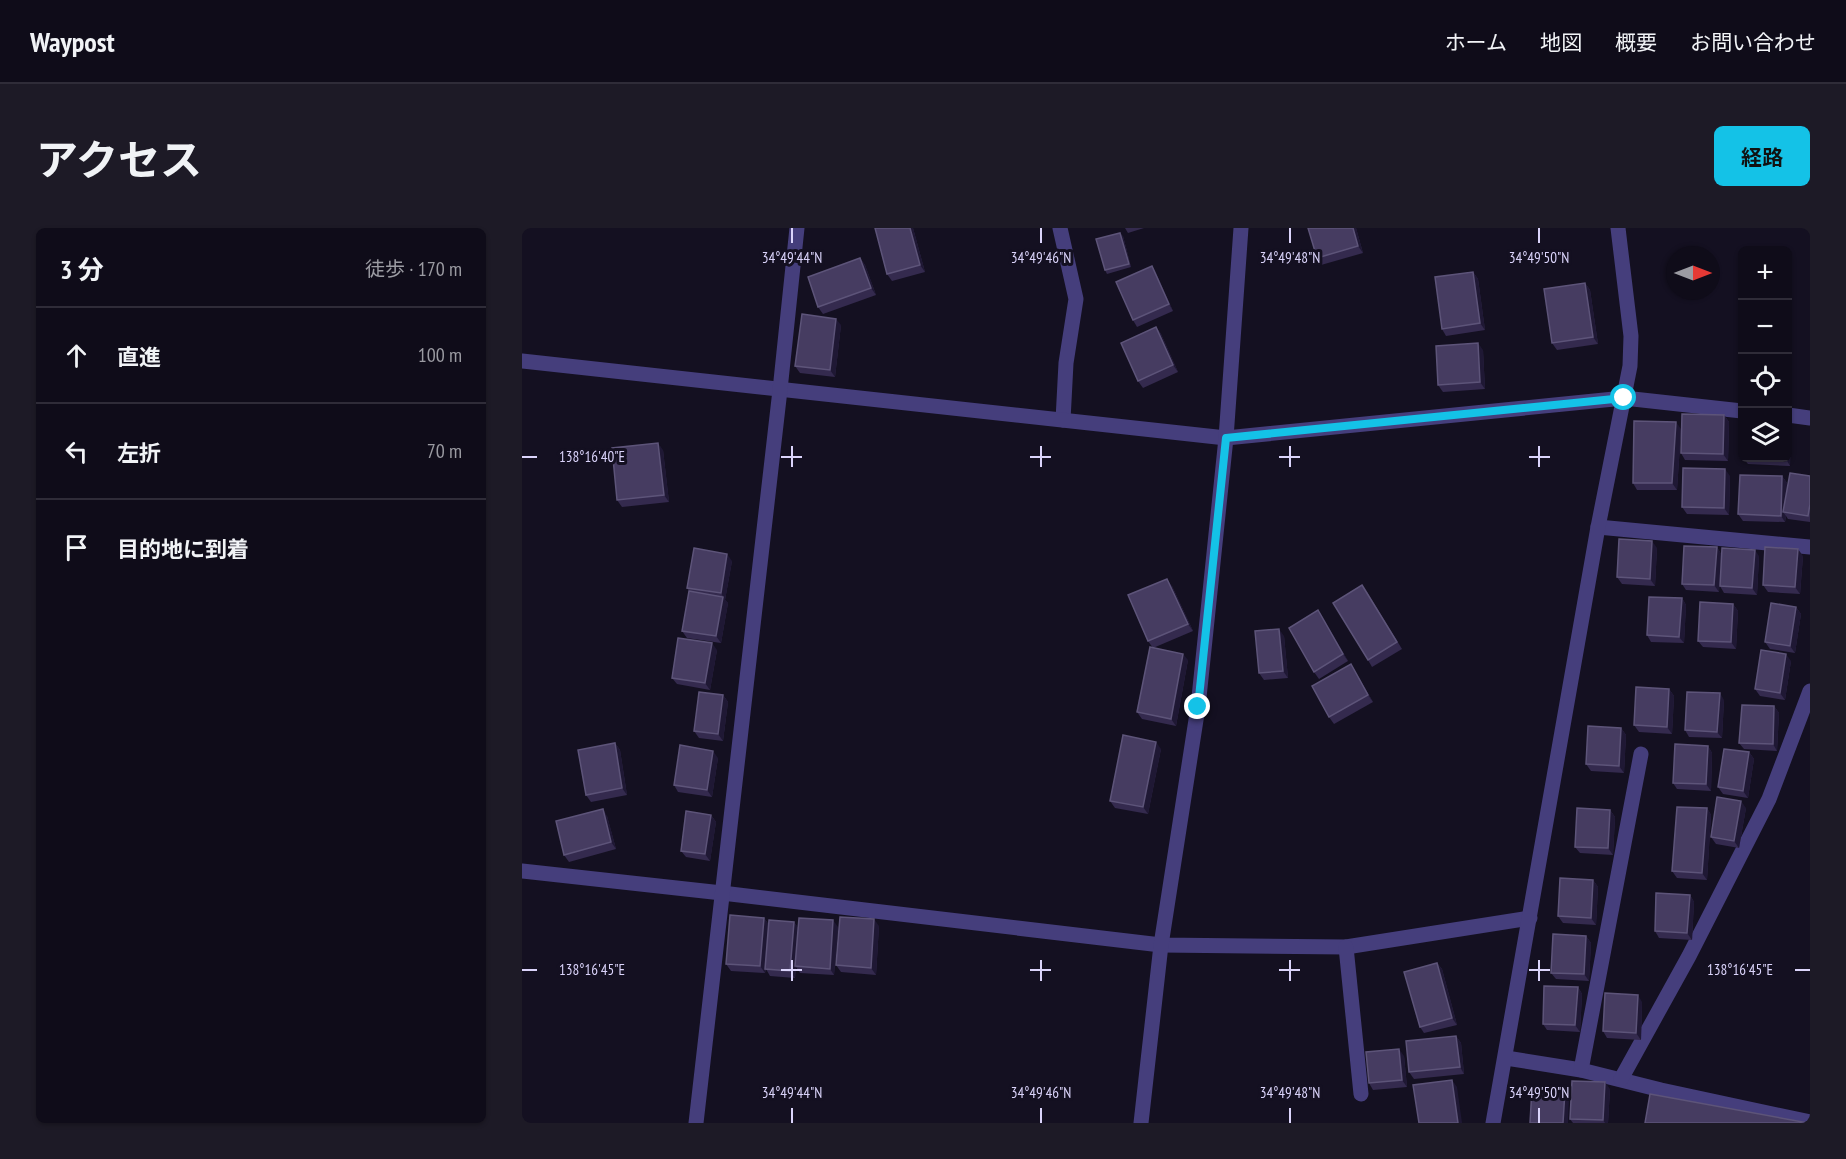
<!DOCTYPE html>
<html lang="ja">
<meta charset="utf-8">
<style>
:root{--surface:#0f0c19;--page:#1d1a26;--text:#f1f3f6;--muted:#9b9ba2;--line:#2f2c38;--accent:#14c2e7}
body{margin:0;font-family:"PT Sans Narrow","Noto Sans JP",sans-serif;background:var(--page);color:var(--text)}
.controls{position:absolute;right:18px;top:18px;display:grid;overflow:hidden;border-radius:9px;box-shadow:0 2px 4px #0004}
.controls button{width:54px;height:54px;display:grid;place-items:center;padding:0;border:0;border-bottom:2px solid var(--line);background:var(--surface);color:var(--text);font:30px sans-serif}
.compass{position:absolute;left:1144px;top:18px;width:54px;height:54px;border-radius:50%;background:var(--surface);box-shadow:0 2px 4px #0004;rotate:90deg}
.stop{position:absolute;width:18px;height:18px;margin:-14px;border:4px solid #14c2e7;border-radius:50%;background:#fff}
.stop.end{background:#14c2e7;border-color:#fff;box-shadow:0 2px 6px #0008}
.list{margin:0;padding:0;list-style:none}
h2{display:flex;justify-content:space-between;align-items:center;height:78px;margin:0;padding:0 24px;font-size:26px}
h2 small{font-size:20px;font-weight:400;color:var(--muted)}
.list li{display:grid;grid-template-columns:39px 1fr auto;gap:18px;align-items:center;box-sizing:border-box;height:96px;padding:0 24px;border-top:2px solid var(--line)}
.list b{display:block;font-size:22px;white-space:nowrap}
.list em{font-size:20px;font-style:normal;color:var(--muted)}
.icon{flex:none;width:33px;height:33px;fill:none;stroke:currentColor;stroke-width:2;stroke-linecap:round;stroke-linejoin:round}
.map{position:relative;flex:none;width:1288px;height:895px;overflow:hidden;border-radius:9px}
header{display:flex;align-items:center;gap:36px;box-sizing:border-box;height:84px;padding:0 30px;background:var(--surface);border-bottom:2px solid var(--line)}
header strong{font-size:28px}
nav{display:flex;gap:33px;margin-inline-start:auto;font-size:21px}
.intro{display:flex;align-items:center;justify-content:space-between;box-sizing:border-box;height:144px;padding:0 36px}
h1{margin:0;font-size:42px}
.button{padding:15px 27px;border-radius:9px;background:var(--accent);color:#111;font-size:21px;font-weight:700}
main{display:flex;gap:36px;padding:0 36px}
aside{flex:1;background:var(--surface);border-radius:9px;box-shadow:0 2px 4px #0004}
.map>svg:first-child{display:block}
</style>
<header>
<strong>Waypost</strong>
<nav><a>ホーム</a><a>地図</a><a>概要</a><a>お問い合わせ</a></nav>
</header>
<div class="intro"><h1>アクセス</h1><a class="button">経路</a></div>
<main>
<aside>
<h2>3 分<small>徒歩 · 170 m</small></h2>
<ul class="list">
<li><svg class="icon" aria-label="ahead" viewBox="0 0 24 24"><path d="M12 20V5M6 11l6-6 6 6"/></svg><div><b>直進</b></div><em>100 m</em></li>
<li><svg class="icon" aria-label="left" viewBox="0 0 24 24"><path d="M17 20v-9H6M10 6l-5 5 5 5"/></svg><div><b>左折</b></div><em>70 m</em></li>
<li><svg class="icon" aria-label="arrive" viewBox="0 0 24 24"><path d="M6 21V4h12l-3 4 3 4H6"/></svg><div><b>目的地に到着</b></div></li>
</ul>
</aside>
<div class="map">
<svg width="1288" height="895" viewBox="0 0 1288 895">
<rect width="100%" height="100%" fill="#141021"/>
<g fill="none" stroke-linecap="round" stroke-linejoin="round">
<g stroke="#453e7c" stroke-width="15">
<path d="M538,0L554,71L544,135L541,192"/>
<path d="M0,133L704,210L1102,170L1220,183"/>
<path d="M1266,187L1288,190"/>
<path d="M1076,299L1288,319"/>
<path d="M0,643L200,665L639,717L824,719L1008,690"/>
<path d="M824,719L839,866"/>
<path d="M984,830L1059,842L1139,862L1288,894"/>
<path d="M1059,842L1119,526"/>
<path d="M1099,851L1167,728L1247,571L1288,463"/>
<path d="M174,895L258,162L275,0"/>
<path d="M619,895L639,717L676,479L704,210L719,0"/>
<path d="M971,895L1076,299L1108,138L1109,108L1096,0"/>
</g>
</g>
<g fill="#342a4e">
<path d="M353,0H391L403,44L370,53L365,46Z"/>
<path d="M603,0H622L606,5Z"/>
<path d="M834,0L841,25L799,37L795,30Z"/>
<path d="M601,8L609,39L585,46L583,42Z"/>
<path d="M338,30L343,37L354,67L301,86L296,79Z"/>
<path d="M630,38L634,45L651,83L615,99L611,92Z"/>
<path d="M951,44L956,51L963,102L924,108L920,101Z"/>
<path d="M1063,55L1068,62L1076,116L1035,122L1030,115Z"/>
<path d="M319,97L313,149L278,145L273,138Z"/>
<path d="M634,99L639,106L656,144L621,160L616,153Z"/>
<path d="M961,122L963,161L921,164L916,157Z"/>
<path d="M1202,187L1207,194L1206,233L1163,232L1159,225Z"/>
<path d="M1266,193L1269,198L1268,238L1226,236L1221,230H1266Z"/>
<path d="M1159,201L1155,262H1115L1111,255Z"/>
<path d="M141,222L147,274L100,279L95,272Z"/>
<path d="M1208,248L1207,287L1165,286L1160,279Z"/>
<path d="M1260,248L1265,255L1264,265L1288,248V294L1266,291L1264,288L1263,294L1221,293L1216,286Z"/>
<path d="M1195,319L1199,326L1197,364L1164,362L1160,356Z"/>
<path d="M1135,320L1133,358L1100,356L1095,349Z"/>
<path d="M1237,328L1235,367L1202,365L1198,358Z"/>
<path d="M1281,328L1278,366L1246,364L1241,357Z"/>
<path d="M210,333L203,372L206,375L199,415L165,410L160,403L167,363L165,360Z"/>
<path d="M650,358L671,403L631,420L626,413Z"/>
<path d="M845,364L880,421L850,439L846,432Z"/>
<path d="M1160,370L1164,377L1162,415L1129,414L1125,407Z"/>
<path d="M1211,376L1216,383L1214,421L1181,419L1176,413Z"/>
<path d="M1274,379L1279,386L1273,425L1248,421L1243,414Z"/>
<path d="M796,382L826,433L797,451L792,444Z"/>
<path d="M762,408L766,450L742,452L737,445Z"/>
<path d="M195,422L188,462L155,456L150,450Z"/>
<path d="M666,432L654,498L620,491L615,484Z"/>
<path d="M1269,433L1263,472L1238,468L1233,461Z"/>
<path d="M829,436L851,474L812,496L807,489Z"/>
<path d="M1147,461L1152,468L1150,506L1117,504L1112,497Z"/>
<path d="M201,467L206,474L201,513L177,510L172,503Z"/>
<path d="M1202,472L1200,510L1167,509L1163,502Z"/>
<path d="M1252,478L1257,485L1255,523L1222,521L1217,515Z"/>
<path d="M1099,500L1104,507L1102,545L1069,543L1064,536Z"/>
<path d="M93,515L98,522L105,567L69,574L64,567Z"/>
<path d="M1186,518L1190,525L1189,563L1155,561L1151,555Z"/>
<path d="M639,521L626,586L593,580L588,573Z"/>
<path d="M1227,524L1232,531L1226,570L1201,566L1196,559Z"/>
<path d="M196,530L190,569L156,564L152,557Z"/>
<path d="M1185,580L1189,587L1185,652L1155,650L1150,643Z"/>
<path d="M1224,580L1217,620L1194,616L1189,609Z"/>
<path d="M1088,582L1093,589L1091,627L1058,625L1053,619Z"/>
<path d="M189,587L194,594L188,633L164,629L159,623Z"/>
<path d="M85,588L94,621L47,634L42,627Z"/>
<path d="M1071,652L1076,659L1074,697L1041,695L1036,688Z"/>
<path d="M1168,667L1172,674L1170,712L1137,710L1133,703Z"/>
<path d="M242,690L247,697L272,694L276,700L316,699L312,747L278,745L274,739L273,750L248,748L244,741L243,745L209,743L204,736Z"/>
<path d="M357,698L354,747L319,744L314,737Z"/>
<path d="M1064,708L1069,715L1067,753L1034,751L1029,745Z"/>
<path d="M915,735L920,741L935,797L902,805L898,799Z"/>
<path d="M1056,759L1060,766L1058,804L1025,802L1021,796Z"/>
<path d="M1120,774L1119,812L1085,810L1081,803Z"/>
<path d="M934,808L939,815L942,846L892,851L887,844Z"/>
<path d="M882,828L885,859L851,862L847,855Z"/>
<path d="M1088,861L1086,895H1051L1048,891Z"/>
</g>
<g fill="#1f1834">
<path d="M388,0H391L403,44L398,37Z"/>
<path d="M831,0H834L841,25L836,18Z"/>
<path d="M598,5L601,8L609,39L607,36Z"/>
<path d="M338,30L343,37L354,67L349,60Z"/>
<path d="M630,38L634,45L651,83L647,76Z"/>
<path d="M951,44L956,51L963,102L958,95Z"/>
<path d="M1063,55L1068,62L1076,116L1071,109Z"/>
<path d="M314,91L319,97L313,149L308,142Z"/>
<path d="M634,99L639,106L656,144L651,137Z"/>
<path d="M956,115L961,122L963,161L958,154Z"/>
<path d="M1202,187L1207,194L1206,233L1201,226Z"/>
<path d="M1266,193L1269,198L1268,238L1264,231V230H1266Z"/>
<path d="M1154,194L1159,201L1155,262L1150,255Z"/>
<path d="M136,215L141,222L147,274L142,267Z"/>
<path d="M1203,241L1208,248L1207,287L1202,280Z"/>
<path d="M1260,248L1265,255L1264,285L1261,284L1264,288L1263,294L1259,288Z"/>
<path d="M1130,313L1135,320L1133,358L1128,351Z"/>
<path d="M1195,319L1199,326L1197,364L1192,357Z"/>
<path d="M1276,321L1281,328L1278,366L1273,359Z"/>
<path d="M1233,322L1237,328L1235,367L1230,360Z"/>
<path d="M205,326L210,333L203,372L199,365Z"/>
<path d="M645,351L650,358L671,403L666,396Z"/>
<path d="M201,369L206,375L199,415L194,408Z"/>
<path d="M1160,370L1164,377L1162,415L1157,409Z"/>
<path d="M1211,376L1216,383L1214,421L1209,414Z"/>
<path d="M1274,379L1279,386L1273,425L1268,418Z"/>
<path d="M796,382L801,389L826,433L821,426Z"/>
<path d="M757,401L762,408L766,450L761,443Z"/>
<path d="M190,415L195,422L188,462L183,455Z"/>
<path d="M661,426L666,432L654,498L649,491Z"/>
<path d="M1264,426L1269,433L1263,472L1258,465Z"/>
<path d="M829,436L833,443L851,474L846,467Z"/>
<path d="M1147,461L1152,468L1150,506L1145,499Z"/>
<path d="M1198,465L1202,472L1200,510L1195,504Z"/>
<path d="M201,467L206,474L201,513L196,506Z"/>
<path d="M1252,478L1257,485L1255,523L1251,516Z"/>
<path d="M1099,500L1104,507L1102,545L1097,538Z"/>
<path d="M634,514L639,521L626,586L621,579Z"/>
<path d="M93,515L98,522L105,567L100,560Z"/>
<path d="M1186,518L1190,525L1189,563L1184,556Z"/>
<path d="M191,523L196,530L190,569L185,562Z"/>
<path d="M1227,524L1232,531L1226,570L1221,563Z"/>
<path d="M1219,573L1224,580L1217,620L1212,613Z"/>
<path d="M1185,580L1189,587L1185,652L1180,645Z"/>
<path d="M81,581L85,588L94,621L89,614Z"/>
<path d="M1088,582L1093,589L1091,627L1086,620Z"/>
<path d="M189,587L194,594L188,633L183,626Z"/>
<path d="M1071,652L1076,659L1074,697L1069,690Z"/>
<path d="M1168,667L1172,674L1170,712L1165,705Z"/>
<path d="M242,690L247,697L243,745L238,738Z"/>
<path d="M352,691L357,698L354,747L349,740Z"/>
<path d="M311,692L316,699L312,747L308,741Z"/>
<path d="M272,694L277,701L273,750L268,743Z"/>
<path d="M1064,708L1069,715L1067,753L1062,746Z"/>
<path d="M915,735L920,741L935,797L930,790Z"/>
<path d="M1056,759L1060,766L1058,804L1053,797Z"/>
<path d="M1116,767L1120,774L1119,812L1114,805Z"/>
<path d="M934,808L939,815L942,846L938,839Z"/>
<path d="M877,821L882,828L885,859L880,852Z"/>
<path d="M930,852L935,859L940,895H936Z"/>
<path d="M1083,854L1088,861L1086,895H1083L1081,892Z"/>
<path d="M1043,862L1047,869L1046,895H1041Z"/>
</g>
<g fill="#463c61" stroke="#5d5479" stroke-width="1.5">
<path d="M353,0H388L398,37L365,46Z"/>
<path d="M786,0H831L836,18L795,30Z"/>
<path d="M598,5L607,36L583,42L574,11Z"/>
<path d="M338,30L349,60L296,79L286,49Z"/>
<path d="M630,38L647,76L611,92L594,54Z"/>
<path d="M951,44L958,95L920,101L913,49Z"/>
<path d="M1063,55L1071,109L1030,115L1022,61Z"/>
<path d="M280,86L314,91L308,142L273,138Z"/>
<path d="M634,99L651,137L616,153L599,115Z"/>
<path d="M956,115L958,154L916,157L914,118Z"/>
<path d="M1160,186L1202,187L1201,226L1159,225Z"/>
<path d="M1112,193L1154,194L1150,255H1111Z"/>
<path d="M136,215L142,267L95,272L90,220Z"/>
<path d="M1221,230H1264V231Z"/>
<path d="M1161,240L1203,241L1202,280L1160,279Z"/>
<path d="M1268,245L1288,248V276L1286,288L1261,284Z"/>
<path d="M1218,247L1260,248L1259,288L1216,286Z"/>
<path d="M1097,311L1130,313L1128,351L1095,349Z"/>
<path d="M1162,318L1195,319L1192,357L1160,356Z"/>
<path d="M1243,319L1276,321L1273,359L1241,357Z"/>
<path d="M172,320L205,326L199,365L165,360Z"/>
<path d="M1200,320L1233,322L1230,360L1198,358Z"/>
<path d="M645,351L666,396L626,413L606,367Z"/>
<path d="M840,357L875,414L846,432L811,375Z"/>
<path d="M167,363L201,369L194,408L160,403Z"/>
<path d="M1127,369L1160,370L1157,409L1125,407Z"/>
<path d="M1178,374L1211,376L1209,414L1176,413Z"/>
<path d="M1249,375L1274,379L1268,418L1243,414Z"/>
<path d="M796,382L821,426L792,444L767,400Z"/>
<path d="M757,401L761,443L737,445L733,403Z"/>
<path d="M156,410L190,415L183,455L150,450Z"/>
<path d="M628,419L661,426L649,491L615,484Z"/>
<path d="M1239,422L1264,426L1258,465L1233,461Z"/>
<path d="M829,436L846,467L807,489L790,458Z"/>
<path d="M1114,459L1147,461L1145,499L1112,497Z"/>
<path d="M177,464L201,467L196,506L172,503Z"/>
<path d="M1165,464L1198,465L1195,504L1163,502Z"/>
<path d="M1220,477L1252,478L1251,516L1217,515Z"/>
<path d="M1066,498L1099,500L1097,538L1064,536Z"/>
<path d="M601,507L634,514L621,579L588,573Z"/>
<path d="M93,515L100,560L64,567L56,522Z"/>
<path d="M1153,516L1186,518L1184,556L1151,555Z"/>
<path d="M158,517L191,523L185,562L152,557Z"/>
<path d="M1202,521L1227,524L1221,563L1196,559Z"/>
<path d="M1195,569L1219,573L1212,613L1189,609Z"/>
<path d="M1155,579L1185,580L1180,645L1150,643Z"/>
<path d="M1055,580L1088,582L1086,620L1053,619Z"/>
<path d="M81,581L89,614L42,627L34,593Z"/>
<path d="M164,583L189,587L183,626L159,623Z"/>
<path d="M1038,650L1071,652L1069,690L1036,688Z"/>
<path d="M1134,665L1168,667L1165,705L1133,703Z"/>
<path d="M208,687L242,690L238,738L204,736Z"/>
<path d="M318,689L352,691L349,740L314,737Z"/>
<path d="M277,690L311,692L308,741L273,738Z"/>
<path d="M247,692L272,694L268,743L243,741Z"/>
<path d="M1031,706L1064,708L1062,746L1029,745Z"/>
<path d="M915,735L930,790L898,799L882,744Z"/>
<path d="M1022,758L1056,759L1053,797L1021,796Z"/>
<path d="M1083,765L1116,767L1114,805L1081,803Z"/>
<path d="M934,808L938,839L887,844L884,813Z"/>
<path d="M877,821L880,852L847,855L844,824Z"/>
<path d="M930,852L936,895H897L891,857Z"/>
<path d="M1050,853L1083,854L1081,892L1048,891Z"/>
<path d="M1010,860L1043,862L1041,895H1008Z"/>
<path d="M1128,866L1286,895H1123Z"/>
</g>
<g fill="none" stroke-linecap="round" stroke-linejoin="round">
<path stroke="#14c2e7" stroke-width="8" d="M676,479L704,210L1102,170"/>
</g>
<path fill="none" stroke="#dbd4fb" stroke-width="2" d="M270,0V15M519,0V15M768,0V15M1017,0V15M270,218V239M519,218V239M768,218V239M1017,218V239M0,229H15M259,229H280M508,229H529M757,229H778M1007,229H1028M270,732V753M519,732V753M768,732V753M1017,732V753M0,742H15M259,742H280M508,742H529M757,742H778M1007,742H1028M1273,742H1288M270,880V895M519,880V895M768,880V895M1017,880V895"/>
<g font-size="15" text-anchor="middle" fill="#dbd4fb" stroke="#141021" stroke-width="6" stroke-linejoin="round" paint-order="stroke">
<text x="270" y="35">34°49'44"N</text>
<text x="519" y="35">34°49'46"N</text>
<text x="768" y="35">34°49'48"N</text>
<text x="1017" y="35">34°49'50"N</text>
<text x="70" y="234">138°16'40"E</text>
<text x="1218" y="747">138°16'45"E</text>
<text x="70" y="747">138°16'45"E</text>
<text x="270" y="870">34°49'44"N</text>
<text x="519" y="870">34°49'46"N</text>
<text x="768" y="870">34°49'48"N</text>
<text x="1017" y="870">34°49'50"N</text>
</g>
</svg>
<div class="controls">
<button>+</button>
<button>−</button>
<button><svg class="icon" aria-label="locate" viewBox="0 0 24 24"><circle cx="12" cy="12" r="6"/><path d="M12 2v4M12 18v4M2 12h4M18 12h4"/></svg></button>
<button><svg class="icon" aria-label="layers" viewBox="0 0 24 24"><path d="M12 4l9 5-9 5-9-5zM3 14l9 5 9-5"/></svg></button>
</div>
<svg class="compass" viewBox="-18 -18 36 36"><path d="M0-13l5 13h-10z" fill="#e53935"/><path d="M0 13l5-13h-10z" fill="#9b9ba2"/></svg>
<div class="stop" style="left:1102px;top:170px"></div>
<div class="stop end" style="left:676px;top:479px"></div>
</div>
</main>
